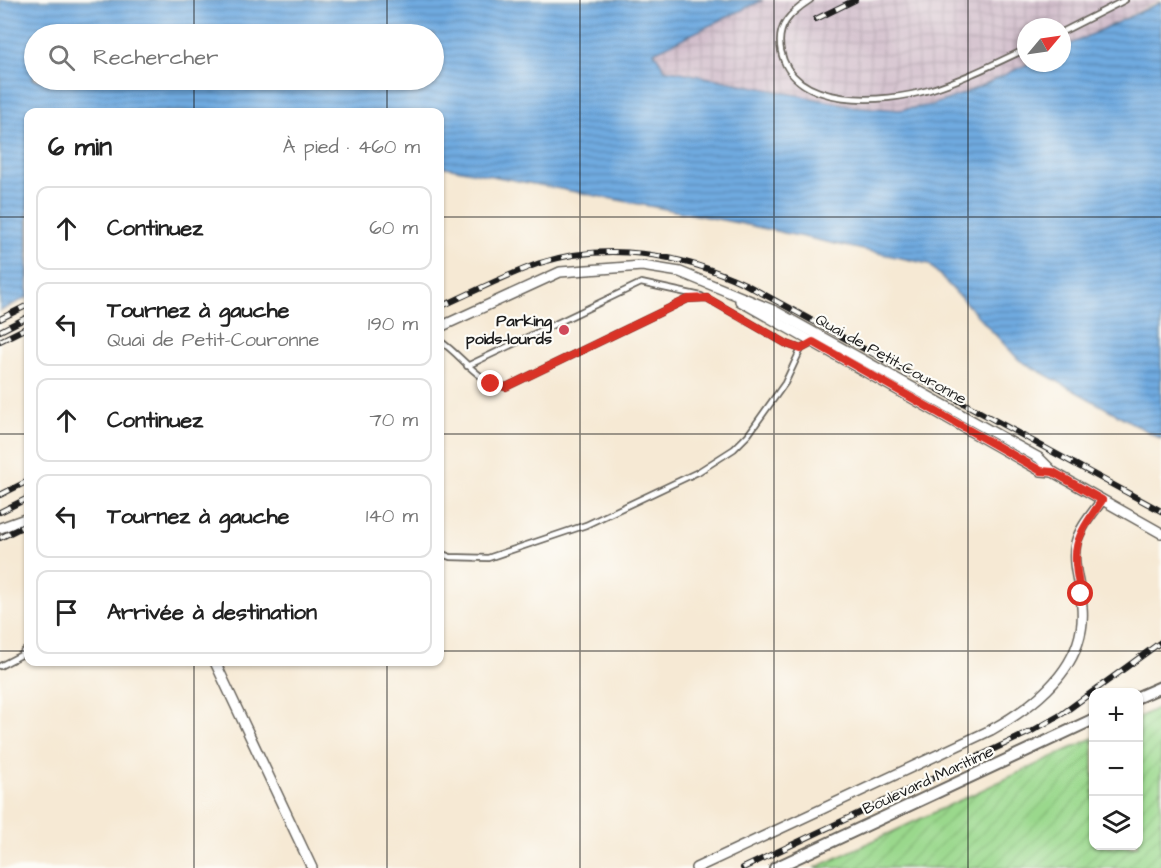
<!DOCTYPE html>
<html lang="fr">
<meta charset="utf-8">
<style>
:root{--surface:#fff;--page:#f6f6f6;--text:#222;--muted:#767676;--line:#e0e0e0}
body{margin:0;font-family:"Architects Daughter",sans-serif;background:var(--page);color:var(--text)}
.controls{position:absolute;right:18px;bottom:18px;display:grid;overflow:hidden;border-radius:12px;box-shadow:0 2px 4px #0004}
.controls button{width:54px;height:54px;display:grid;place-items:center;padding:0;border:0;border-bottom:2px solid var(--line);background:var(--surface);color:var(--text);font:30px sans-serif}
.compass{position:absolute;left:1017px;top:18px;width:54px;height:54px;border-radius:50%;background:var(--surface);box-shadow:0 2px 4px #0004;rotate:61deg}
.stop{position:absolute;width:18px;height:18px;margin:-14px;border:4px solid #d93025;border-radius:50%;background:#fff}
.stop.end{background:#d93025;border-color:#fff;box-shadow:0 2px 6px #0008}
.list{margin:0;padding:0;list-style:none}
h2{display:flex;justify-content:space-between;align-items:center;height:78px;margin:0;padding:0 24px;font-size:26px}
h2 small{font-size:20px;font-weight:400;color:var(--muted)}
.list li{display:grid;grid-template-columns:39px 1fr auto;gap:18px;align-items:center;box-sizing:border-box;height:84px;margin:0 12px 12px;padding:0 12px;border:2px solid var(--line);border-radius:12px}
.list b{display:block;font-size:22px;white-space:nowrap}
.list p{margin:0;font-size:20px;white-space:nowrap;color:var(--muted)}
.list em{font-size:20px;font-style:normal;color:var(--muted)}
.icon{flex:none;width:33px;height:33px;fill:none;stroke:currentColor;stroke-width:2;stroke-linecap:round;stroke-linejoin:round}
.map{position:relative;flex:none;width:1161px;height:868px;overflow:hidden}
.search{position:absolute;background:var(--surface);box-shadow:0 2px 4px #0004;left:24px;top:24px;width:420px;height:66px;display:flex;align-items:center;gap:15px;box-sizing:border-box;padding:0 21px;border-radius:33px;color:var(--muted);font-size:22px}
.panel{position:absolute;background:var(--surface);box-shadow:0 2px 4px #0004;left:24px;top:108px;width:420px;height:558px;border-radius:12px}
.map>svg:first-child{display:block}
</style>
<div class="map">
<svg width="1161" height="868" viewBox="0 0 1161 868">
<defs>
<pattern id="industrial-grid" width="8" height="8" patternUnits="userSpaceOnUse" patternTransform="scale(1.5)"><rect width="8" height="8" fill="#d1bdcb"/><path d="M0 4h8M4 0v8" fill="none" stroke="#b3a2ae"/></pattern>
<pattern id="garden-furrows" width="10" height="10" patternUnits="userSpaceOnUse" patternTransform="scale(1.5)"><rect width="10" height="10" fill="#9ad88c"/><path d="M-1 1l2-2M0 10L10 0M9 11l2-2" fill="none" stroke="#84b978"/></pattern>
<pattern id="water-rules" width="6" height="5" patternUnits="userSpaceOnUse" patternTransform="scale(1.5)"><rect width="6" height="5" fill="#70aae0"/><path d="M0 2.5h6" fill="none" stroke="#5b8ab5"/></pattern>
</defs>
<rect width="100%" height="100%" fill="#fdfcf7"/>
<filter id="ink" filterUnits="userSpaceOnUse"><feTurbulence type="fractalNoise" baseFrequency=".0167" numOctaves="2"/><feDisplacementMap in="SourceGraphic" scale="12" xChannelSelector="R" yChannelSelector="G"/><feConvolveMatrix kernelMatrix="1 2 1 2 8 2 1 2 1" color-interpolation-filters="sRGB"/></filter>
<filter id="wash" filterUnits="userSpaceOnUse"><feTurbulence type="fractalNoise" baseFrequency=".008" numOctaves="4" result="noise"/><feDisplacementMap in="SourceGraphic" scale="24" xChannelSelector="R" yChannelSelector="G"/><feGaussianBlur stdDeviation="1.35" result="paint"/><feColorMatrix in="noise" values="0 0 0 0 0 0 0 0 0 0 0 0 0 0 0 0 0 1.4 0 .05"/><feComposite in="paint" operator="in"/></filter>
<g filter="url(#wash)">
<rect width="100%" height="100%" fill="#f6e9d4"/>
<path fill="url(#industrial-grid)" d="M763,0H1161L1062,48V27H1026V63H1030L963,94L932,105L899,110L852,106L665,69L654,52Z"/>
<path fill="url(#garden-furrows)" stroke="#5b7a54" stroke-width="1.5" d="M1161,706V868H815L1093,738L1094,846H1138L1139,717Z"/>
<path fill="url(#water-rules)" stroke="#46637e" stroke-width="1.5" fill-rule="evenodd" d="M0,0H763L654,52L665,69L852,106L899,110L932,105L963,94L1030,63H1062V48L1161,2V439L1019,360L929,264L738,223L440,166V112H28V297L0,311ZM34,34H434V80H34Z"/>
</g>
<g filter="url(#ink)">
<g fill="none" stroke-linecap="round" stroke-linejoin="round">
<g stroke="#68645c" stroke-width="8">
<g id="service">
<path d="M810,0C790,13 776,26 781,51C793,110 885,103 929,90C962,80 994,64 1026,49"/>
<path d="M1062,32L1125,0"/>
<path d="M440,341C464,357 475,381 506,387L688,299L707,298L787,344L801,349L813,343"/>
<path d="M467,366L641,283L701,296"/>
<path d="M440,553L450,557L488,558L586,525L698,472L734,449L748,435L785,383L801,349"/>
<path d="M0,666L25,653"/>
</g>
</g>
<g stroke="#68645c" stroke-width="12">
<g id="minor">
<path d="M740,301L1041,471L1053,472"/>
<path d="M440,327L560,272L642,266L680,272L775,311L1039,458L1053,472L1161,533"/>
<path d="M0,528L28,518"/>
<path d="M25,653L28,651"/>
<path d="M215,662L312,868"/>
<path d="M696,868L991,730C1036,705 1087,665 1082,607C1081,586 1071,565 1076,543C1080,527 1093,513 1102,500"/>
</g>
</g>
<g stroke="#68645c" stroke-width="14">
<g id="tertiary">
<path d="M1138,697L1161,687"/>
<path d="M775,868L1094,719"/>
</g>
</g>
<use href="#service" stroke="#fff" stroke-width="4.5"/>
<use href="#minor" stroke="#fff" stroke-width="9"/>
<use href="#tertiary" stroke="#fff" stroke-width="10"/>
<g stroke="#1c1c1c" stroke-width="6">
<g id="rail">
<path d="M816,19L855,0"/>
<path d="M440,307C473,292 506,275 540,263C609,241 681,254 745,284L1161,511"/>
<path d="M0,319L28,305"/>
<path d="M0,331L28,317"/>
<path d="M0,341L28,327"/>
<path d="M0,495L28,481"/>
<path d="M0,512L28,498"/>
<path d="M0,538L28,524"/>
<path d="M743,868L1032,731L1062,714L1161,642"/>
</g>
</g>
<use href="#rail" stroke="#fdfcf7" stroke-width="4" stroke-dasharray="11" stroke-linecap="butt"/>
</g>
</g>
<g fill="none" stroke-linecap="round" stroke-linejoin="round" filter="url(#ink)">
<path stroke="#d93025" stroke-width="8" d="M491,384L506,387L688,299L707,298L787,344L801,349L813,342L1041,471L1053,472L1102,500C1076,539 1070,546 1081,594"/>
</g>
<path fill="none" stroke="#1c1c1c" stroke-width="1.5" stroke-opacity="0.55" d="M194,0V34M387,0V34M580,0V868M774,0V868M968,0V868M194,80V112M387,80V112M0,217H28M440,217H1161M0,434H28M440,434H1161M0,651H28M440,651H1161M194,662V868M387,662V868"/>
<circle fill="#d1495b" stroke="#fdfcf7" stroke-width="2" cx="564" cy="330" r="6"/>
<g text-anchor="middle" dominant-baseline="central" stroke-width="4.5" stroke-linejoin="round" paint-order="stroke">
<g font-size="16" font-weight="bold" fill="#1c1c1c" stroke="#fdfcf7" text-anchor="end">
<text x="552" y="321">Parking<tspan x="552" dy="18">poids-lourds</tspan></text>
</g>
<g font-size="16" fill="#1c1c1c" stroke="#fdfcf7">
<text transform="translate(891 359) rotate(29)">Quai de Petit-Couronne</text>
<text transform="translate(928 780) rotate(-25)">Boulevard Maritime</text>
</g>
</g>
</svg>
<div class="controls">
<button>+</button>
<button>−</button>
<button><svg class="icon" aria-label="layers" viewBox="0 0 24 24"><path d="M12 4l9 5-9 5-9-5zM3 14l9 5 9-5"/></svg></button>
</div>
<svg class="compass" viewBox="-18 -18 36 36"><path d="M0-13l5 13h-10z" fill="#e53935"/><path d="M0 13l5-13h-10z" fill="#767676"/></svg>
<div class="stop" style="left:1081px;top:594px"></div>
<div class="stop end" style="left:491px;top:384px"></div>
<div class="search"><svg class="icon" aria-label="search" viewBox="0 0 24 24"><circle cx="10" cy="10" r="6"/><path d="M15 15l6 6"/></svg>Rechercher</div>
<section class="panel">
<h2>6 min<small>À pied · 460 m</small></h2>
<ul class="list">
<li><svg class="icon" aria-label="ahead" viewBox="0 0 24 24"><path d="M12 20V5M6 11l6-6 6 6"/></svg><div><b>Continuez</b></div><em>60 m</em></li>
<li><svg class="icon" aria-label="left" viewBox="0 0 24 24"><path d="M17 20v-9H6M10 6l-5 5 5 5"/></svg><div><b>Tournez à gauche</b><p>Quai de Petit-Couronne</p></div><em>190 m</em></li>
<li><svg class="icon" aria-label="ahead" viewBox="0 0 24 24"><path d="M12 20V5M6 11l6-6 6 6"/></svg><div><b>Continuez</b></div><em>70 m</em></li>
<li><svg class="icon" aria-label="left" viewBox="0 0 24 24"><path d="M17 20v-9H6M10 6l-5 5 5 5"/></svg><div><b>Tournez à gauche</b></div><em>140 m</em></li>
<li><svg class="icon" aria-label="arrive" viewBox="0 0 24 24"><path d="M6 21V4h12l-3 4 3 4H6"/></svg><div><b>Arrivée à destination</b></div></li>
</ul>
</section>
</div>
